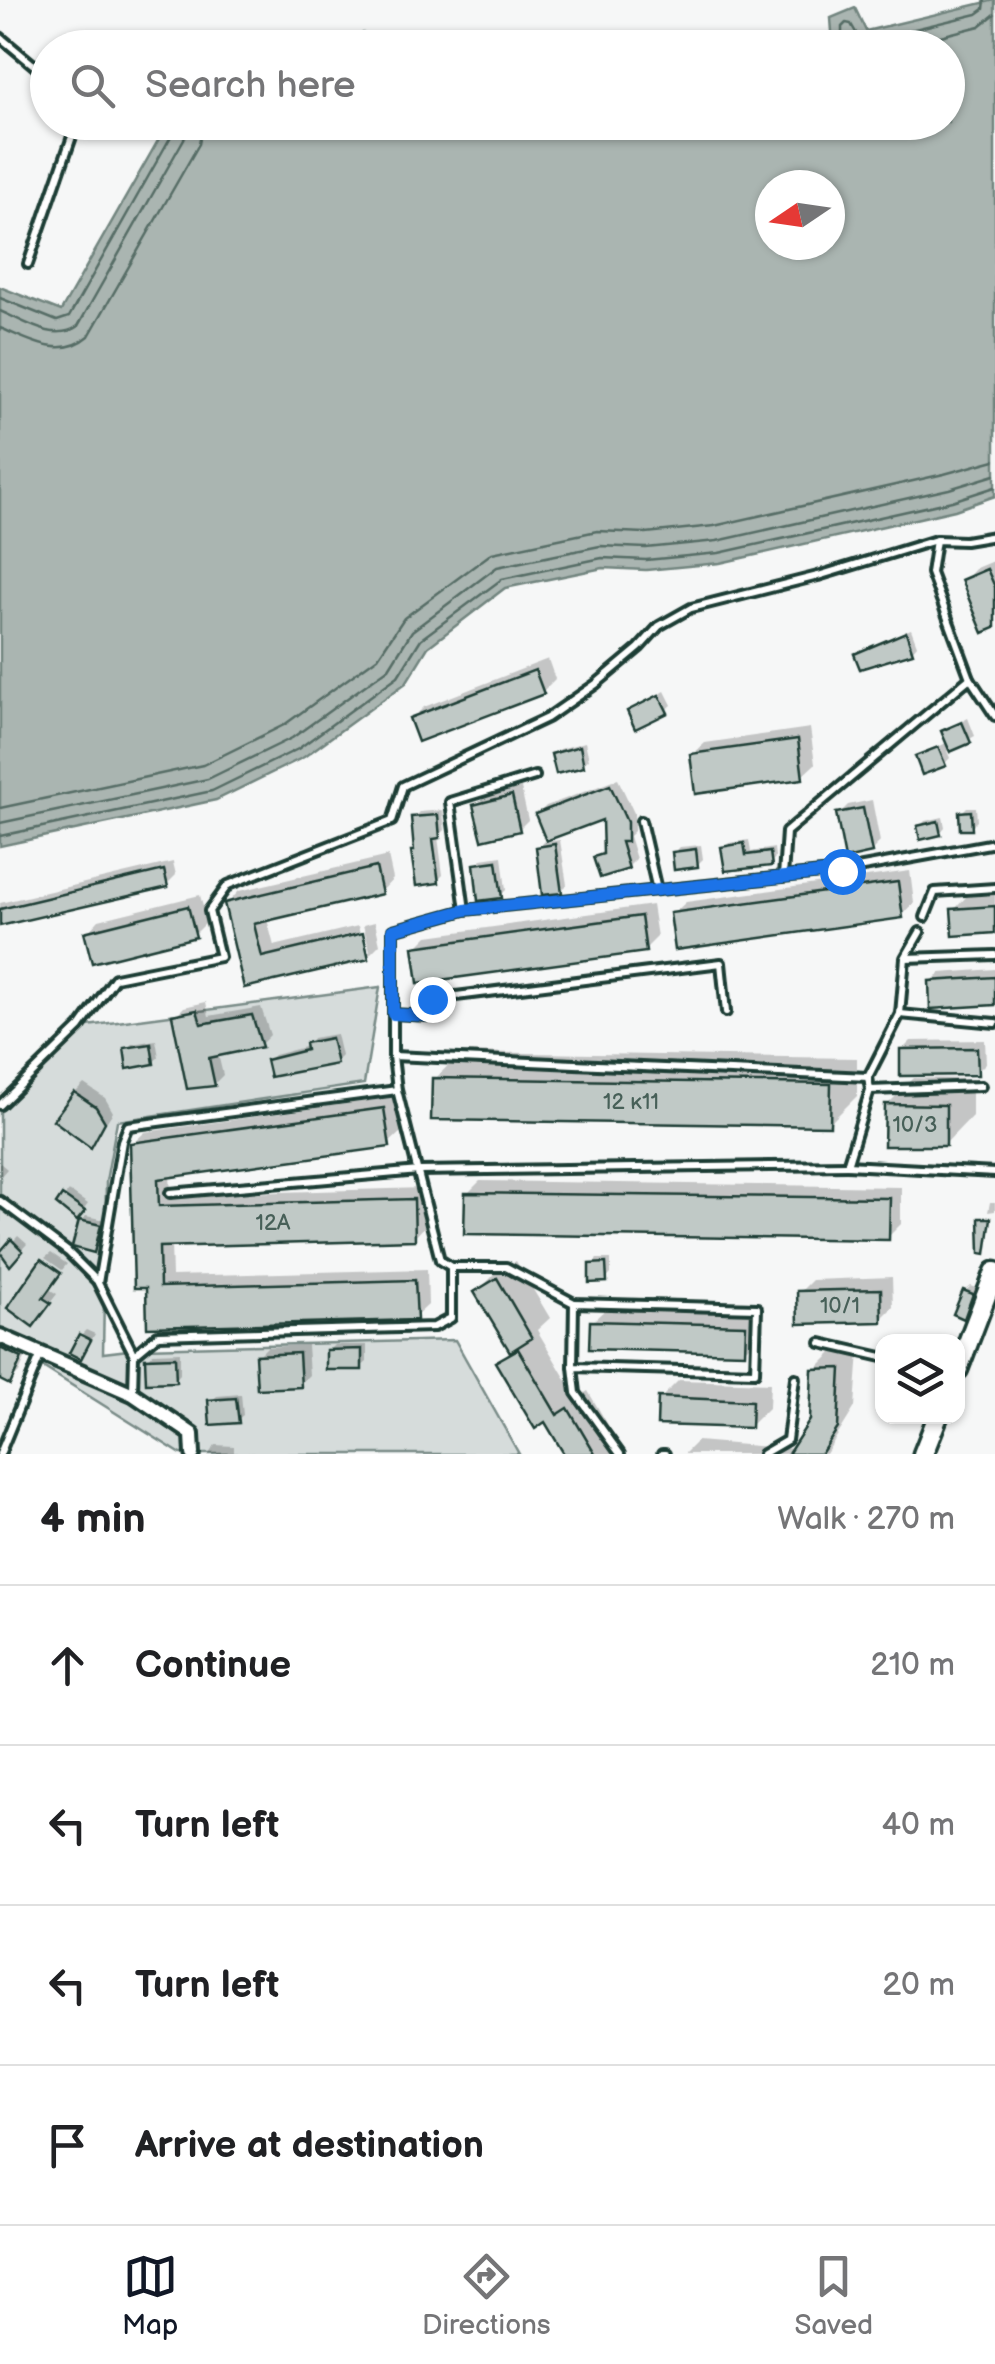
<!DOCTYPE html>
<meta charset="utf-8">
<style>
:root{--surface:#fff;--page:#f2f2f2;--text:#202124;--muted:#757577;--line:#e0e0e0;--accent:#111827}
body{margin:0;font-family:"Balsamiq Sans",sans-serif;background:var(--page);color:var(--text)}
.controls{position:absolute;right:30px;bottom:30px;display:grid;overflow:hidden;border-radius:20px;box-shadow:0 2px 8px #0004}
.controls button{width:90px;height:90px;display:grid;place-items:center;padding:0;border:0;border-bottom:2px solid var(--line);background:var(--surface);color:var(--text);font:50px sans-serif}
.compass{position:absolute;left:755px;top:170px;width:90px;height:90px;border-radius:50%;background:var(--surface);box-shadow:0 2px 8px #0004;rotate:257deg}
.stop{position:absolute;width:30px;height:30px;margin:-22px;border:8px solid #1a73e8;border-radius:50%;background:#fff}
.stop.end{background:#1a73e8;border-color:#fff;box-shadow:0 2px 10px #0008}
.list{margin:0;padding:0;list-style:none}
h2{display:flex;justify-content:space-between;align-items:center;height:130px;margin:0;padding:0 40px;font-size:42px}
h2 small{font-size:32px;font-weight:400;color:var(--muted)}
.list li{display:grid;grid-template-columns:65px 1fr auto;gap:30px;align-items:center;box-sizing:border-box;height:160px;padding:0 40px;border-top:2px solid var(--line)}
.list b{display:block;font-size:38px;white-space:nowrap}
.list em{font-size:32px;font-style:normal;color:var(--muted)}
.icon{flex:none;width:55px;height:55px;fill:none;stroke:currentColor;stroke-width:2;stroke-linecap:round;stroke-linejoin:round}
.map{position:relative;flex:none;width:995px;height:1454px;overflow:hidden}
.search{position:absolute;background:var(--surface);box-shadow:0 2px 8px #0004;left:30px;right:30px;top:30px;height:110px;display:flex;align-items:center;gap:25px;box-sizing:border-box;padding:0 35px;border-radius:55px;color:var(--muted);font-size:38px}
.sheet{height:770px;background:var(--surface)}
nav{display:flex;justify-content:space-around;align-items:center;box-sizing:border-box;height:140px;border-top:2px solid var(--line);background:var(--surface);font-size:28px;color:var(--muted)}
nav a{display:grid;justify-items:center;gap:5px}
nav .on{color:var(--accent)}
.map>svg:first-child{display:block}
</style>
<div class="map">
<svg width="995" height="1454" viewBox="0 0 995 1454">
<rect width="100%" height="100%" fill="#f6f7f7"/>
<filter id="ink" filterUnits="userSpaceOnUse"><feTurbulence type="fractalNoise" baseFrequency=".01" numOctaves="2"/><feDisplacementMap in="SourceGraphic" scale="20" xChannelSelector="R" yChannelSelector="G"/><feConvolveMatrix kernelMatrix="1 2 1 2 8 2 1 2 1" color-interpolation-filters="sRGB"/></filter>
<g filter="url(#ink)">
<path fill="#d6dcdb" stroke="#7a8c88" stroke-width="2.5" d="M380,987L364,1084L117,1121L106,1181L103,1353L145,1348L455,1340L519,1454H181L0,1340V1098L80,1027Z"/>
<g fill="#aab5b1" stroke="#72857f" stroke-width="2.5" fill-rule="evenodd">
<path d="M995,0V496L955,510L720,563L646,570L603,568L505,588L428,647L406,683L304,757L216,800L0,846V287L61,311L168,123L948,122V48L827,47L833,45L831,18L855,8L866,31ZM830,185V245H770V185Z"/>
<path d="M363,33L455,47H349Z"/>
</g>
<g fill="#0003">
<path d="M995,560V626L964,581L976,568Z"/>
<path d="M911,629L917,645L912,651L857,655L863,649Z"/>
<path d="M548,659L555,679L543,691L412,719L424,707Z"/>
<path d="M665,691L672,705L666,710L630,712Z"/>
<path d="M968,718L975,736L947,751L950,758L944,764L918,757L948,742L944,732Z"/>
<path d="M810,728L815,764L802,776L692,755L705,743Z"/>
<path d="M585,742L589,759L583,764L554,755L560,749Z"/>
<path d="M618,779L634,813V831L629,836L636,859L628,867L596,857L604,850L605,816L538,814L546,806Z"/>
<path d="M521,788L528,820L519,829L476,806L485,797Z"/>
<path d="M872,800L880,842L871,851L839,814L848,805Z"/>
<path d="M967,807H976L977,821L971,827L961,813Z"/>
<path d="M443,810L445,830L438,837L443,875L437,881L417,849L414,818L420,812Z"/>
<path d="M943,817L945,827L940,833L920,826L925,821Z"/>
<path d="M560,840L567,885L561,891L539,848L544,842Z"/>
<path d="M749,840L751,852L774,848L775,858L770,863L724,848L729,843Z"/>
<path d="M701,845L703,859L697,865L674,853L680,847Z"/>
<path d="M388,856L393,879L381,892L267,919L274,946L358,926L364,951H370L363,925L375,922L380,944L368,956L246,985L227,904L239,891Z"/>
<path d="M502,856L506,890L500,896L476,864L482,859Z"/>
<path d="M173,862L176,875L167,884L0,923V903Z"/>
<path d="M910,871L914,903L902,916L673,914L686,902Z"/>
<path d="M200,895L207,922L194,935L87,933L99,920Z"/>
<path d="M995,895V930L954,910L966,897Z"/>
<path d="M652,905L657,937L644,950L416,948L428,936Z"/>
<path d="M995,969V1002L931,982L940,973Z"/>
<path d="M206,1002L209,1016L261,1007L270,1035L261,1044L218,1054L223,1075L214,1084L175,1016L184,1007Z"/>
<path d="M336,1034L341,1056L335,1062L268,1060L274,1055L308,1046L313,1038Z"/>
<path d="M156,1040L159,1057L153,1062L126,1049L132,1044Z"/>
<path d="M985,1040L986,1063L977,1072L902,1050L911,1041Z"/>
<path d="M461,1052L857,1058V1096L829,1124L434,1080Z"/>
<path d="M914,1078L972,1079V1116L945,1144L887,1105Z"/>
<path d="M84,1084L105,1098L113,1112L91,1145L75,1093Z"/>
<path d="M396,1097L401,1132L388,1144L170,1174L171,1195L425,1188L426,1225L414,1238L171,1244L172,1276L427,1269L428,1305L415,1317L150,1324L132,1144L145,1132Z"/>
<path d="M0,1163L7,1169L0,1177Z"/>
<path d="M480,1181L901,1187V1224L888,1237L467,1194Z"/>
<path d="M69,1191L88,1204L82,1212L59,1203Z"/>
<path d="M990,1202H995V1211L988,1212Z"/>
<path d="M86,1216L105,1220L99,1244L94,1250L81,1221Z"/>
<path d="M18,1236L27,1244L10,1262L2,1253Z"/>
<path d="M51,1253L67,1264L62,1270L45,1258Z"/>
<path d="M597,1259H611V1274L606,1280L592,1265Z"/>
<path d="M516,1261L550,1318L537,1330L577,1398L588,1391L625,1454H567L546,1419L498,1363L511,1350L477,1292L496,1273Z"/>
<path d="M892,1277L893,1307L881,1319L800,1292L812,1280Z"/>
<path d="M971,1286L977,1288L963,1316L965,1291Z"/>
<path d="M49,1289L57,1294L40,1316L11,1308Z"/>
<path d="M611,1304L763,1307V1332L744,1351L592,1322Z"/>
<path d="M86,1330L95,1334L81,1356V1335Z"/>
<path d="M0,1340L30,1348L19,1373L10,1382L0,1378Z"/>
<path d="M307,1345L309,1375L300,1384L258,1356L267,1347Z"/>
<path d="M334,1345H367V1362L361,1367L328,1351Z"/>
<path d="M834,1351H859L855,1407L826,1454H684L697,1441L794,1449L813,1421L815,1370Z"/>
<path d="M180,1352V1374L175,1380L148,1359L153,1353Z"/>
<path d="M679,1380L770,1383L769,1407L750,1426L660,1399Z"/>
<path d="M241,1394L243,1415L237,1420L211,1401L217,1396Z"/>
<path d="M215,1445L234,1446V1454H209Z"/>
</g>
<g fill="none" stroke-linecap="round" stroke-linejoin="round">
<g stroke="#576d66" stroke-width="2.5">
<path d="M842,48V27L846,23L851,24L859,38L869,40L977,14L984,9L985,0"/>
<path d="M893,48L980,26L995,14"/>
<path d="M0,298L57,321L69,317L174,131L175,122"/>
<path d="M0,311C24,321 55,343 78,326L185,137L188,122"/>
<path d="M0,328C30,340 61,360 89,336L199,144L203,122"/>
<path d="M0,808L203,765L284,725L378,657L404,618L492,553L597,531L646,533L714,526L944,474L995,460"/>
<path d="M0,823L208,779L292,738L389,668L412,631L497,567L600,546L646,548L717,541L949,489L995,475"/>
<path d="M0,836L212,791L298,749L398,676L421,639L502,579L602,558L646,560L719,553L952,501L995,487"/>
</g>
</g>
<g fill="#c0c9c6" stroke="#1f3d34" stroke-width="2.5">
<path d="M987,569L995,587V628L983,633L961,580Z"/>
<path d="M906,632L913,653L860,669L854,654Z"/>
<path d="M535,670L544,694L418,742L409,718Z"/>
<path d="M659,695L668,713L635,729L627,711Z"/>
<path d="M962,722L971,743L950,752L941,731Z"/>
<path d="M798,739L803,779L695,794L690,754Z"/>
<path d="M580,746L584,767L556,774L551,754Z"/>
<path d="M938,747L946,766L922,775L915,756Z"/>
<path d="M610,785L627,822V842H621L629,869L600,878L593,857L603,854L602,820L546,841L535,814Z"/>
<path d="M512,795L520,831L482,840L473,805Z"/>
<path d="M863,808L872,853L845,859L836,813Z"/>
<path d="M971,811L972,830H960L959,812Z"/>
<path d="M438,815L440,838L433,839L439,883L416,886L411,851H414L411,817Z"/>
<path d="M938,821L941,835L920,840L917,826Z"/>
<path d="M744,843L746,855L770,852L772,866L725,871L721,847Z"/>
<path d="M555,844L562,893L542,895L536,847Z"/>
<path d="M696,849L698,867L674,870L672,852Z"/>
<path d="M497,861L502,898L478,901L474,864Z"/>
<path d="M376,867L382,894L254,924L262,957L363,933L369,959L244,988L224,903Z"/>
<path d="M164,870L168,887L0,926V909Z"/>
<path d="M898,882L903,918L675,950L670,913Z"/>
<path d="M188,906L196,937L92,963L84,932Z"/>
<path d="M995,906V933L953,936L951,909Z"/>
<path d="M641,916L646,952L418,983L413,947Z"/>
<path d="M995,977V1005L930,1009L929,981Z"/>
<path d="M197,1010L201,1024L252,1015L262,1047L209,1058L215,1086L187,1089L172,1015Z"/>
<path d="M331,1038L337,1064L270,1077L266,1060L306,1050L305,1043Z"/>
<path d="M151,1044L154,1064L127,1069L124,1048Z"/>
<path d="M977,1048L978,1075L900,1076V1049Z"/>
<path d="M432,1078L831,1084L830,1126L431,1120Z"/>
<path d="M74,1092L96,1107L105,1122L91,1148L53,1120Z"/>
<path d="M885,1104L946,1105V1146H884Z"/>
<path d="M384,1108L390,1147L158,1179L159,1206L414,1199L415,1240L159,1247L160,1287L415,1280L417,1320L147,1327L146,1288H134L130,1143Z"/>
<path d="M465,1193L890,1198L889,1240L464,1234Z"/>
<path d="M62,1195L85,1211L77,1221L56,1204Z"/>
<path d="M979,1218H991L986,1254L980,1253Z"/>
<path d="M79,1220L101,1225L94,1253L72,1247Z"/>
<path d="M11,1239L23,1251L10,1266L0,1252Z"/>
<path d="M41,1259L61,1273L43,1298L51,1303L33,1327L7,1308Z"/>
<path d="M606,1263L607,1282L589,1283V1264Z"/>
<path d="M497,1278L532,1338L510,1352L474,1292Z"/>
<path d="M881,1289L882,1322L798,1324L797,1291Z"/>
<path d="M963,1290L973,1294L964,1319L953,1314Z"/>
<path d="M590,1321L746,1325L745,1353L589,1349Z"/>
<path d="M79,1334L91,1340L81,1359L69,1353Z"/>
<path d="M0,1348L22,1358L10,1385L0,1380Z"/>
<path d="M362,1349V1370H326V1350Z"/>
<path d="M518,1349L557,1415L568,1408L595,1454H564L545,1422L535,1429L495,1362Z"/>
<path d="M299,1353L301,1387L257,1389L255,1355Z"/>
<path d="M175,1357L176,1382L146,1383L145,1358Z"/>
<path d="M841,1368L838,1428L821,1454H788L810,1420L812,1369Z"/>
<path d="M658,1397L752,1401L751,1428L657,1425Z"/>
<path d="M236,1398L239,1423L210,1425L208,1400Z"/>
</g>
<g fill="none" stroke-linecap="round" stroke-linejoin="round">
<g stroke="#1f3d34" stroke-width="14">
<g id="lane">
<path d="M0,37L48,77"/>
<path d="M28,264L77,122"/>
<path d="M936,540L931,573L970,678"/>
<path d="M641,821L657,890"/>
<path d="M783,877L786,832L970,678L995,716"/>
<path d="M465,910L450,802L535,776"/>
<path d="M925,917L935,892L995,888"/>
<path d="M920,932L905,958L900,1014L868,1077L870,1090L847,1165L995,1173"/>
<path d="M906,958L995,955"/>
<path d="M393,1014L428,1016L432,999L721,963L726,1012"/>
<path d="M900,1014L995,1023"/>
<path d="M393,1056L868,1077"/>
<path d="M870,1090L981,1086"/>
<path d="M0,1105L80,1027L115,978L220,957L209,911L228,885L392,821L403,786L547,718L596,684L639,648L659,626L691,608L818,576L936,540L965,541L995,536"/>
<path d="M170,1193L419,1171L847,1165"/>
<path d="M0,1201L68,1252L98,1282"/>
<path d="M451,1267H506L574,1303"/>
<path d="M821,1343L882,1357"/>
<path d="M134,1355L158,1335L434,1327L451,1318V1267L440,1260L397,1090L393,1056V930L465,910L841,871L995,843"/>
<path d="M573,1367L755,1372L757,1308L574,1303L573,1367L576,1393L620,1454"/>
<path d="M133,1392L134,1355L98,1283L122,1141L128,1126L397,1090"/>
<path d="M0,1454L41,1354"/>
<path d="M662,1454H665"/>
<path d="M763,1454L787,1440L795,1378"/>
</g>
</g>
<g stroke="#1f3d34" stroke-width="20">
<path id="street" d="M0,1336L133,1394L192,1434L193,1454"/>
</g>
<g stroke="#1f3d34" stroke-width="25">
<g id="secondary">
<path d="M958,1369L995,1272"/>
<path d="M923,1454L938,1416"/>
</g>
</g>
<use href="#lane" stroke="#fff" stroke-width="6"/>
<use href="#street" stroke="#fff" stroke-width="12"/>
<use href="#secondary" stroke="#fff" stroke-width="18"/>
</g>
</g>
<g fill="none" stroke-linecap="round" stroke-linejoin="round" filter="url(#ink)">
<path stroke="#1a73e8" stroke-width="12" d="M432,999L428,1016L393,1014V930L465,910L842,871"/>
</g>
<g text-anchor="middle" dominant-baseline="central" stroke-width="10" stroke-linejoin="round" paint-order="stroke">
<g font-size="22" fill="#476058">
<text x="631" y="1102">12 к11</text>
<text x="915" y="1125">10/3</text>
<text x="273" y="1223">12А</text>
<text x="840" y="1306">10/1</text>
</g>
</g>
</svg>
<div class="controls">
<button><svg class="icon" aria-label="layers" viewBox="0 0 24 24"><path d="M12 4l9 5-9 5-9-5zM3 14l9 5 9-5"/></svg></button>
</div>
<svg class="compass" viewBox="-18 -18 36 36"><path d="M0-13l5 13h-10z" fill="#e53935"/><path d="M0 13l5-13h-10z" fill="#757577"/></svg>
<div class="stop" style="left:842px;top:871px"></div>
<div class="stop end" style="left:432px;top:999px"></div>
<div class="search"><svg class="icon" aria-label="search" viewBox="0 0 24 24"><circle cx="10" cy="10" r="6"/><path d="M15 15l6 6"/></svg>Search here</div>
</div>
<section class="sheet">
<h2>4 min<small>Walk · 270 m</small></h2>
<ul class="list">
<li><svg class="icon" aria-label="ahead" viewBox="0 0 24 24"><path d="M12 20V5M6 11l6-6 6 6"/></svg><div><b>Continue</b></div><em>210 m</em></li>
<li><svg class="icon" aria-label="left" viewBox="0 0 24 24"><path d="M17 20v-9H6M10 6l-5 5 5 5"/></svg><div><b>Turn left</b></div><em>40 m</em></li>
<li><svg class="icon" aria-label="left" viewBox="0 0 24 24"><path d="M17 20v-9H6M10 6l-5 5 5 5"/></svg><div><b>Turn left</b></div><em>20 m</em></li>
<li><svg class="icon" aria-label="arrive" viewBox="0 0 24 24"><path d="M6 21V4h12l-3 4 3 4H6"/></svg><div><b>Arrive at destination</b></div></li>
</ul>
</section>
<nav>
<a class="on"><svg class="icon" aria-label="map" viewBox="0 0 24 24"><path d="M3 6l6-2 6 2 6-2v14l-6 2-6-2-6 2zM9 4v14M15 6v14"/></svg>Map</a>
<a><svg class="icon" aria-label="directions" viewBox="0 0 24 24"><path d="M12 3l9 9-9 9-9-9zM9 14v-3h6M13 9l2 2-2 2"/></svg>Directions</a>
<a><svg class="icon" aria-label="saved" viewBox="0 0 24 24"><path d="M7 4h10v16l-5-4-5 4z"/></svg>Saved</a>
</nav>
